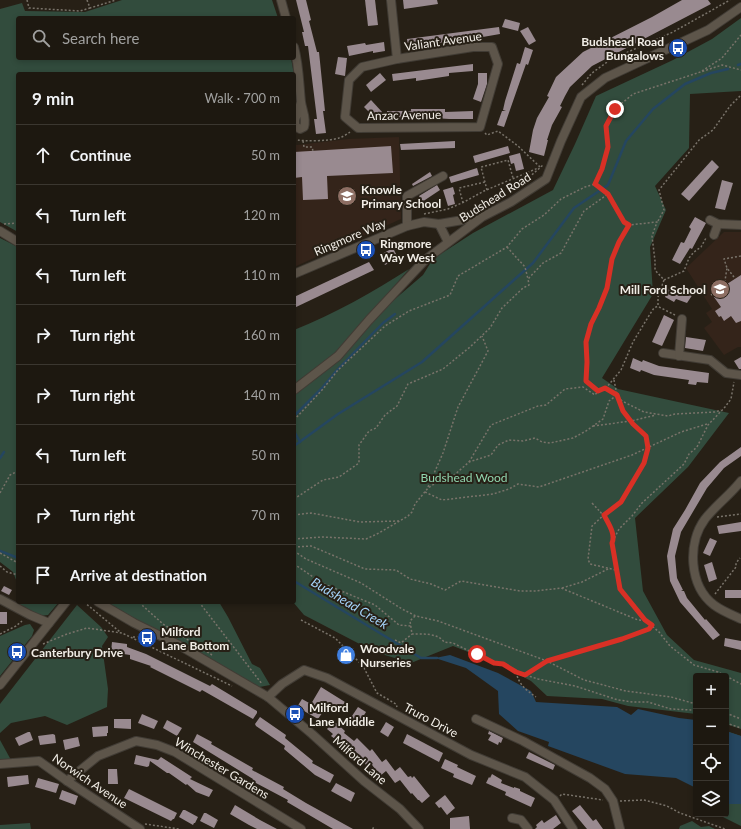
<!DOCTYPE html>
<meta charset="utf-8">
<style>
:root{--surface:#1d1810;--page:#2a251e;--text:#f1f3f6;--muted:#a0a09f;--line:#3b3730}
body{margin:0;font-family:Lato,sans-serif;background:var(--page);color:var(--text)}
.controls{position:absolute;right:12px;bottom:12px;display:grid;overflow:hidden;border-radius:4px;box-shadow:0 2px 6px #0003}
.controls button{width:36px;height:36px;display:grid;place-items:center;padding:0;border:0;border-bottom:1px solid var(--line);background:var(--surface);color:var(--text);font:20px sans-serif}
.stop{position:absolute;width:12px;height:12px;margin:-9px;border:3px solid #d93025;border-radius:50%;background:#fff}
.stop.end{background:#d93025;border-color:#fff;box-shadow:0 1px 4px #0008}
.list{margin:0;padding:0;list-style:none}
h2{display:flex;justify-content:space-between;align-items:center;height:52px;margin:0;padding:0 16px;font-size:17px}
h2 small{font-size:13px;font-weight:400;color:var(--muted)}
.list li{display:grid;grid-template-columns:26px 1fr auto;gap:12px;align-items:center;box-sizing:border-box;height:60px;padding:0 16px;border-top:1px solid var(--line)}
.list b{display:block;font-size:15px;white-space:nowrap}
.list em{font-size:13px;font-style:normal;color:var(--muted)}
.icon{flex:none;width:22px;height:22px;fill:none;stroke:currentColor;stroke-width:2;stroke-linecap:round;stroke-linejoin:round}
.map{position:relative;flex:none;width:741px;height:829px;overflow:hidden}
.search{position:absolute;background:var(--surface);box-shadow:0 2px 6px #0003;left:16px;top:16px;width:280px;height:44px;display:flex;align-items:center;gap:10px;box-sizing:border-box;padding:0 14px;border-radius:4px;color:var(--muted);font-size:15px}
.panel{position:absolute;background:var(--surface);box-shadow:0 2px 6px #0003;left:16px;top:72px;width:280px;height:532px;border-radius:4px}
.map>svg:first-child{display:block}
</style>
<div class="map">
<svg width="741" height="829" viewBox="0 0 741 829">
<rect width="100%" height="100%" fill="#272016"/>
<g fill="#34241a">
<path d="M399,137L401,219L294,267V144L297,145L348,139Z"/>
<path d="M724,232H741V347H738L724,355L704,328L712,322L706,313L712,309L686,268Z"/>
</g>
<g fill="#324c3d">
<path d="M122,0H272L278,18H18V58H291L296,85L294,94V74H18V232L0,222V9L22,3L25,11L85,12Z"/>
<path d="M741,18V91L690,94L689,148L655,186L666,210L650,247L653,294L602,378L618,389L729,413L688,467L635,518L643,591L667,635L694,660L741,673V729L726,724V676H696V714L628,706L602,699L547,696L531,681L499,664L453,646L411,663L375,652L304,615L293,602L294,395L339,357L381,311L423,275L433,259L473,233L553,190L575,144L596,96L673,60L712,39Z"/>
<path d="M0,238L18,247V585L13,572L0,562Z"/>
<path d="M409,269L349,338L333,355L294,384V330C334,314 373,292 409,269Z"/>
<path d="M20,602H59L48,615L40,616L19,605Z"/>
<path d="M104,602H219L228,617L252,664L260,668L270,685L254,688Z"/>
<path d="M77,605L101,627L108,637L102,646L108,689L107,707L67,725L45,716L11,723L0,733V704Z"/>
<path d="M30,624L34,630L32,636L0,676V636L25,625Z"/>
<path d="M726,731L741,736V826L717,814H726Z"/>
<path d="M0,740L11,760L0,763Z"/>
<path d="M692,821L701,827L709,826L715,829H679L680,826Z"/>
<path d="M30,823L31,829H0V825Z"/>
</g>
<g fill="#254660">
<path d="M450,655L498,673L531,691L536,702L617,707L631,715L638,709L679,718L696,720V788L676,778L625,774L548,746L549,742L518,731L499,714L498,691L466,668L435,658Z"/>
<path d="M726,731L741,736V804H726Z"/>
</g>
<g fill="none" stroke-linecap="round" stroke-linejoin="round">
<g stroke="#254660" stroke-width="2.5">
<path d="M738,65L741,64"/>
<path d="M294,416L322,388L337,370L383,323L395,314"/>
<path d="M294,431L300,442"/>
<path d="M294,446L338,414L422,362L533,263L574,208L608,185L626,141L653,109L685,84L711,73L728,69"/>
<path d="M0,458L4,452"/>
<path d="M0,551L18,558"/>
<path d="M294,581L421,658H437"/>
</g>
</g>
<g fill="#998a90">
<path d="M296,0H306L311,20L309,21L317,52H319L325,111H323L326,133L316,134L314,119H317L308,46H305L302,32H304Z"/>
<path d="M365,0H375L378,25L368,26Z"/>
<path d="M403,0H437L438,4L404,9Z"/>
<path d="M682,0H708L711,4L592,66L570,87L565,96L560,106L562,107L552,125L547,140H548L544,156L529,152L533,130L537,118L549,97L547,96L556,77L583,52L652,17Z"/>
<path d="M505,19L520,23L518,31L502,27Z"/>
<path d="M499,27L500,34L477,38L408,47L407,39Z"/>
<path d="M528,27L536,41L529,45L520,31Z"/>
<path d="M384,42L385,51L373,53V51L349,56L347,46L365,43L366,45Z"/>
<path d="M525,47L533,50L528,65L526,64L504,127L497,125L502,111H506L503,110L505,101L517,63L520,64Z"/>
<path d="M338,57L347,58L345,76L335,74Z"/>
<path d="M473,64V71L449,73V76L416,81V78L393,81L392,74Z"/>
<path d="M380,73L386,80L371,92L366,85Z"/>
<path d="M478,73H487V84L481,102L473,99L478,84Z"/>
<path d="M371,100L383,113L376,119L364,107Z"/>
<path d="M411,109H445V112L473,111V119H449L419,117V119H387V111H411Z"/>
<path d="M455,141V148L401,150L400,144Z"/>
<path d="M391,146L393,173L327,176L328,199L303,200L302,177L294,178V152Z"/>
<path d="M508,146L510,153L475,163L473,156Z"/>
<path d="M520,153L524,169L516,171L514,163L511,164L509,156Z"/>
<path d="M712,160L719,167L689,201L681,194Z"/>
<path d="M477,168L479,175L451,183L449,177Z"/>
<path d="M430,172L432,176L413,186L412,184Z"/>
<path d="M722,180L733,183L725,210L715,208Z"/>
<path d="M437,185L440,190L422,202L419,196Z"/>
<path d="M453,187L455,194L453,195L455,204L448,206L443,190Z"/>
<path d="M695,217L706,223L692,249L690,248L680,264L672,260L681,242L684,243L691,229L689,227Z"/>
<path d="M393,248L398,258L385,265L380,255Z"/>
<path d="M369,262L374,270L294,308V297Z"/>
<path d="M741,275V321L736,323L731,316L724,321L721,316L719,317L715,311L721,307L714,297L728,287L727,284Z"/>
<path d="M669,288L677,293L680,288L693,294L687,303L676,299L674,302L665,297Z"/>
<path d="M664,315L674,320L662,346L652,342Z"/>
<path d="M686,337L706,340L703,351L685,348Z"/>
<path d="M741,357V369H739L734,361Z"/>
<path d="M633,358L642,362L643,360L659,366L709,373L708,383L697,382L696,385L688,384L689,380L654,375L641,370L640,372L630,368Z"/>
<path d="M741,447V456L724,468L707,488L681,532L675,556L677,578L683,590L681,591H684L687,598L705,620L706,619L720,635L713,640L680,602L670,581L667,556L673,529L685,510L700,483L720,462Z"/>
<path d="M741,522V531L719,534L717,526Z"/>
<path d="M710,538L717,541L710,556L703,553Z"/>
<path d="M712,562L717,579L709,582L704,565Z"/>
<path d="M4,586L12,590L9,595L1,591Z"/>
<rect x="725" y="590" width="16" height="8"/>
<rect x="0" y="612" width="7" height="12"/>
<path d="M725,638L741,641V650L724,646Z"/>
<path d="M112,642L127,644V647L146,654L210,686L212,684L257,711V713L253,719L202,690L200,692L150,667L151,666L130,659V655L111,652Z"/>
<path d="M321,687L345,702L340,710L329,703L318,719L297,707L302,699L311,704Z"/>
<path d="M358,707L366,712L356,728L348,722Z"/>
<path d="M142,714L158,721L154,729L138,723Z"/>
<path d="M260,717L286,735L285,738L313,761L312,763L334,775L330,783L315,775L284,749L285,746L256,726L255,724Z"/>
<path d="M114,719H131V729L114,728Z"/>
<path d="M167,720L182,728L177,736L163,728Z"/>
<path d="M334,721L345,731L344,733L354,741L357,738L370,751L372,749L382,762L386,759L395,771L400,767L408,777L411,776L412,778L414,776L430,796L422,803L419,800H418L412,793L411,794L400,780L395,783L386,771L380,776L370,762L366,765L358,754L347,744L342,750L333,742L335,739L331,736L333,734L327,729Z"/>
<path d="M386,722L394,727L388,737L380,732Z"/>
<path d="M108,726V733H107V736L93,737L92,727Z"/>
<path d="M489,731L503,738L501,743L499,742L498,745L488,740L491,735L488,734Z"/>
<path d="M28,732H30L33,740L19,746L15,738Z"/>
<path d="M53,734L55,735L56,743L40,745L38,736Z"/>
<path d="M197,734L212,742L211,744L253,768L252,770L284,787L283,789L306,803L353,829H333L287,802L288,800L252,781L253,779L193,742Z"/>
<path d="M407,734L443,753L439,762L403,743Z"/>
<path d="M78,737L80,746L65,750L63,740Z"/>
<path d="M529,752L555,765L553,770L526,758Z"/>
<path d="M136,755L158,760L161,757L192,777L190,779L213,790L209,797L196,792L187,784L186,785L169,773H167L150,761L149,766L147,767L134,764Z"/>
<path d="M445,759L458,765L457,767L476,776L472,785L453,777L454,774L441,768Z"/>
<path d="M108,769H117L118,784H108Z"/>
<path d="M492,774L502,780L501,783L514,788V787L520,789V791L535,798L531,807L505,795L506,792L486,783L489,777L490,778Z"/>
<path d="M28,775L29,784L8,787L7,777Z"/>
<path d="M38,778L59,784L56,793L35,787Z"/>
<path d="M336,783L355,793L351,802L331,791Z"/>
<path d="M129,789L177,813L174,819H173L171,821L124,798Z"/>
<path d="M62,790L78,796L75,805L59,799Z"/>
<path d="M445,795L455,808L447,815L441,807L439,808L435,803Z"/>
<path d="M235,805L260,820L277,829H257L249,825L230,814Z"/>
<path d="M580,805L593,821L596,819L603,829H587L572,811Z"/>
<path d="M183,810H185L198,817L195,823H194L193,825L179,817Z"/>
<path d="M204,813H206L218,820L214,828L200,821Z"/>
<path d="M556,815L561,823L553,829H535L537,827L536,825L542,820L544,823Z"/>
<path d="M469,816L470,829H450V818Z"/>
</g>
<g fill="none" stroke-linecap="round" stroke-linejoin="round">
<g stroke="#413c35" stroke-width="10">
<g id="minor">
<path d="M281,0L286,18"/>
<path d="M391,0L397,59"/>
<path d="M294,47C299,65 299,83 301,102C302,110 307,119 304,127L300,129L295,126V120L301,102"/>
<path d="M473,47H492L498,64L480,127L358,128L345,117L349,80L362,67L397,59Z"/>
<path d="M710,220L718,224L741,225"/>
<path d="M439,224L448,242"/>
<path d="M407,226V196L443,176"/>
<path d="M0,231L18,242"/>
<path d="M714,235L718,224"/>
<path d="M294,274L407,226L424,222L439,224L481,217"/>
<path d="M663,353L710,360L726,373L741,375"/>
<path d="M679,356L682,319"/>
<path d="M294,390L338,356L369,320L425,260L482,217L511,202L546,179L561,141L581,97L605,78L708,30L741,7"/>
<path d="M741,481C730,495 716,505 705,519C687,543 689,586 714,605C722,611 732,615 741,619"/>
<path d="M0,599L30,615L49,623"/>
<path d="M98,602L134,623L177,644L268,697L312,734L364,781L400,809L419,829"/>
<path d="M0,685L66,602"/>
<path d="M268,697L282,684L304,670L327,678L471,755L525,777L554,800L573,829"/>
<path d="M476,719L523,741L590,778L605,789L613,801L620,829"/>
<path d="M0,764L39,761L67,781L140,829"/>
<path d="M67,781L98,756L136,741L157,745L175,752L301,829"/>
<path d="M512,818L521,820L528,829"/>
</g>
</g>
<g stroke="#79736a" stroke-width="1.5" stroke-dasharray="2 2" stroke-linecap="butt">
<path d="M27,0L29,8L80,11L90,8"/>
<path d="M87,0L90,8L116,0"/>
<path d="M702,71L722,58L741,35"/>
<path d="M582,85L592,73L610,60L673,32L730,0"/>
<path d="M485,133L487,135L498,131L518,146L540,167"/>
<path d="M294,139C302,142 330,141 339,138C343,137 347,134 350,132"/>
<path d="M303,141L304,147H312L313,151"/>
<path d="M595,184L602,169L608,147L606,126L615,109L633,94L722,65L741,70"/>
<path d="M517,188L543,165"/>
<path d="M487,190L481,167L508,160L513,178"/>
<path d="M463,203L459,188L485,182"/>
<path d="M424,214L448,209L464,202L484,191L538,168"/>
<path d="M658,221L664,210L659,190L699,140L713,130L730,106L741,95"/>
<path d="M4,224L18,223"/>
<path d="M507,247L525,267L528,279"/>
<path d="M734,277L727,268L724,259L741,256"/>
<path d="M664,280L684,271L689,258L694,252L701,247L706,238"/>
<path d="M711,295L724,287L727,268"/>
<path d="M659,307L675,315"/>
<path d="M614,380L617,395L623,411L633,424L646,436L648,447L644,463L621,502L607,512L592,526L588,559L590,564L616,570"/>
<path d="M605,388L617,395L622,401L644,412L668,416L675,414L715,412L721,410"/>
<path d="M598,391L586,381L587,362L586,342L591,324L599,308L607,288L612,259L619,242L629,226"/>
<path d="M294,420L323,389L338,370L385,326L409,311L450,295L458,276L507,247L522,229L544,215L561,199L585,187L595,184"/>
<path d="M593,426L631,421L656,415"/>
<path d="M469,462L491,425L538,406L546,405L565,389L583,387L595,395L598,391L606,388L621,370L633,342L650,314L654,308L658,306V297L664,280L655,270V261L652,236L657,222L629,225L624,222L608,194L595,184"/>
<path d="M428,487L443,453L458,407L488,351L482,336"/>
<path d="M425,492L442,500L493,494L509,489L518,484L539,487L632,455L681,432L707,424"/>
<path d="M0,493L10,475L18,471"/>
<path d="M294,499L323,480L339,477L359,463V445L369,431L376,428L385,415L397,406L408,384L443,369L470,347L490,328L502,308L523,288L529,285L528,279L543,263L561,253L584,211L608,194"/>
<path d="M592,503C605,517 610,521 613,540"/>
<path d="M294,515L311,513L360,522L399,521"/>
<path d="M717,517L741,514"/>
<path d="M294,539L322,537L366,539L379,533L408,516L412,512L415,504L428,488L442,479L452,477L469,462L491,455L498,445L509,440L523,441L535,438L542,442L550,443L573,438L586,431L603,419L609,401L617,395"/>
<path d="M294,547L311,546L365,569L396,570L410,579L431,584L445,590L461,581L520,591H536L561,588L638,620L647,621"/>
<path d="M294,551L306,559L361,583L402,609L416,616L438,621L547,661L584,680L626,691L671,697L696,704"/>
<path d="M0,553L18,563"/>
<path d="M294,564L322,583L375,605L399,625L411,626"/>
<path d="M0,566L7,572L18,575"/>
<path d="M562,588L582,582L610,568"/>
<path d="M715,594L736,567V563L740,558"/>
<path d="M84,602L120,632"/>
<path d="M140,602L143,606L163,624L212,655"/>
<path d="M199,602L262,684"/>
<path d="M415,616L410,621L412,634C423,634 438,633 444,642L453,643L494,663L503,664L516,672L538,679L575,686L618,700L633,702H648L671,709L692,710L696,712"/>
<path d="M301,620L335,638L363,666L377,693L396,704L397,707"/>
<path d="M0,634L16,626L22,621"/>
<path d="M133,637H143"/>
<path d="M395,640L401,643L412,634"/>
<path d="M43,644L67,634L87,628L122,633L232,686"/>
<path d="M516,672C519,685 526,690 536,697"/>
<path d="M525,675L547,661L622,639L649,629L652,625"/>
<path d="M725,676L718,672L694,665L670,646L659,632L645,620L620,589L612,543L619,529L632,516L642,503L684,464L689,454L697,447L708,425L725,407L731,399L734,382"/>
<path d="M726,676L741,684"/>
<path d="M726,713L741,719"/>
<path d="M726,723L741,728"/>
<path d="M560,796L562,794L603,800"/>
<path d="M620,801L644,800L667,806L680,813L725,829"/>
<path d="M145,824L179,829"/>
<path d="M373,829V828L376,829"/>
</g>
<use href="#minor" stroke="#5d554a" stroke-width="8"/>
</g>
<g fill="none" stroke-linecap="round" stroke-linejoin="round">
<path stroke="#d93025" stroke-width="5" d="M477,654L494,663L503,664L516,672L525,675L547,661L622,639L649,629L652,625L645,620L620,589L612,543C616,534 608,523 604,515L621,502L644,463L648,448L646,436L633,424L623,411L617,395L605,388L598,391L586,381L587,362L586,342L591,324L599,308L607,288L612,259L619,242L629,225L624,222L608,194L595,184L602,169L608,147L606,126L615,109"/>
</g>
<defs>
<g id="bus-disc" transform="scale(1)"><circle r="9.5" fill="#1a4fb4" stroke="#272016"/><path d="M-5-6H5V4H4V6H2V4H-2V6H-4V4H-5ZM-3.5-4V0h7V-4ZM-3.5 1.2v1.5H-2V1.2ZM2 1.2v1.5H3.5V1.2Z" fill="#fff"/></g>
<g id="school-disc" transform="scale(1)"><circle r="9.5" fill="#8d6e63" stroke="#272016"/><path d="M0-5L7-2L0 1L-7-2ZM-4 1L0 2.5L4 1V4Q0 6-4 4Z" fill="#fff"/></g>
<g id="shop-disc" transform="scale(1)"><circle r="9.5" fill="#3f7fe0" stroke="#272016"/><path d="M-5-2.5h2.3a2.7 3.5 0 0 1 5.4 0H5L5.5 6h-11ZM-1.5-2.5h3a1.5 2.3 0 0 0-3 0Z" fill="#fff"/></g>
</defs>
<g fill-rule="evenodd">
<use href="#bus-disc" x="678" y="48"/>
<use href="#school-disc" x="347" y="196"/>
<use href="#bus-disc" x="366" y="250"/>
<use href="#school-disc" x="720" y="289"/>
<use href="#bus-disc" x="147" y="638"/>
<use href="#bus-disc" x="17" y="652"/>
<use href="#shop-disc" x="346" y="655"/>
<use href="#bus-disc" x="295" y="714"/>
</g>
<g text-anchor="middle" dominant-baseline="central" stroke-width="4" stroke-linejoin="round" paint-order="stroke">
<g font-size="12" fill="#f1ede6" stroke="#272016">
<text transform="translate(443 41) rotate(-8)">Valiant Avenue</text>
<text transform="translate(404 115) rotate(-1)">Anzac Avenue</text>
<text transform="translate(495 197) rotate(-32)">Budshead Road</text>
<text transform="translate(350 237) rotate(-23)">Ringmore Way</text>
<text transform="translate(431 720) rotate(28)">Truro Drive</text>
<text transform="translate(360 760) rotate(41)">Milford Lane</text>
<text transform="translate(222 768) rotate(31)">Winchester Gardens</text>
<text transform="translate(90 781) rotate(34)">Norwich Avenue</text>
</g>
<g font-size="12" font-weight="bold" fill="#f1ede6" stroke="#272016" text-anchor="start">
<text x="664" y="41" text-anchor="end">Budshead Road<tspan x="664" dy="14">Bungalows</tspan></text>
<text x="361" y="189">Knowle<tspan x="361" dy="14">Primary School</tspan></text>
<text x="380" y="243">Ringmore<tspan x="380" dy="14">Way West</tspan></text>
<text x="706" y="289" text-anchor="end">Mill Ford School</text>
<text x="161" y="631">Milford<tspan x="161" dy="14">Lane Bottom</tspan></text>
<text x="360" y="648">Woodvale<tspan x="360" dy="14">Nurseries</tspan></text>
<text x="31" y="652">Canterbury Drive</text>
<text x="309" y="707">Milford<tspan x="309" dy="14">Lane Middle</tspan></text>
</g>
<g font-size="12" fill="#91d6af" stroke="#272016">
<text x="464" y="477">Budshead Wood</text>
</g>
<g font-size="13" font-style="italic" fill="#a4d2f8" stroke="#272016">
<text transform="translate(350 603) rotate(31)">Budshead Creek</text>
</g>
</g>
</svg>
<div class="controls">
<button>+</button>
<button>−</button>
<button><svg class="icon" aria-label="locate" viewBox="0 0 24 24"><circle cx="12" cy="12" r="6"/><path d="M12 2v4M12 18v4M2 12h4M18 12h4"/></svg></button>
<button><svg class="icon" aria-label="layers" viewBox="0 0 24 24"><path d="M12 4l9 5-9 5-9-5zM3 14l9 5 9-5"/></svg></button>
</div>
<div class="stop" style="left:477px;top:654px"></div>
<div class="stop end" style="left:615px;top:109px"></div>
<div class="search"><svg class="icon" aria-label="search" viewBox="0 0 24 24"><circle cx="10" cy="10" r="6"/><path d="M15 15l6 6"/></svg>Search here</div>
<section class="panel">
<h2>9 min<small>Walk · 700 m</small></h2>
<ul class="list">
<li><svg class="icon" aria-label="ahead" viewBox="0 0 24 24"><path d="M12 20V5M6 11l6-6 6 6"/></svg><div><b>Continue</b></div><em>50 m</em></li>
<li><svg class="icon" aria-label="left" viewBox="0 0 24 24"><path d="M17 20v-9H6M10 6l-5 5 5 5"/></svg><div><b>Turn left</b></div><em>120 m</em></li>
<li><svg class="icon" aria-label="left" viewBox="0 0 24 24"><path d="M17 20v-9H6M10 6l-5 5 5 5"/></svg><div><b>Turn left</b></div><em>110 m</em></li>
<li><svg class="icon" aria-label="right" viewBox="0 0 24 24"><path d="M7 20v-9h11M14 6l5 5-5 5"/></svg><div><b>Turn right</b></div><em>160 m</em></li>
<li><svg class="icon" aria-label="right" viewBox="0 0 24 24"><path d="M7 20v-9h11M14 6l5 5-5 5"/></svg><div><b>Turn right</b></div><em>140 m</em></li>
<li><svg class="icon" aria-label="left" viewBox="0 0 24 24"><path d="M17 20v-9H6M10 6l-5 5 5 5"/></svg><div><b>Turn left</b></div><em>50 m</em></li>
<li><svg class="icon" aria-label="right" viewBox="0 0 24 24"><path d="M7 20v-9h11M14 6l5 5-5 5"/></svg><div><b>Turn right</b></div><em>70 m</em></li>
<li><svg class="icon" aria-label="arrive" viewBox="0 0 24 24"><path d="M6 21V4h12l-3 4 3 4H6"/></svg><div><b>Arrive at destination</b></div></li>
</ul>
</section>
</div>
